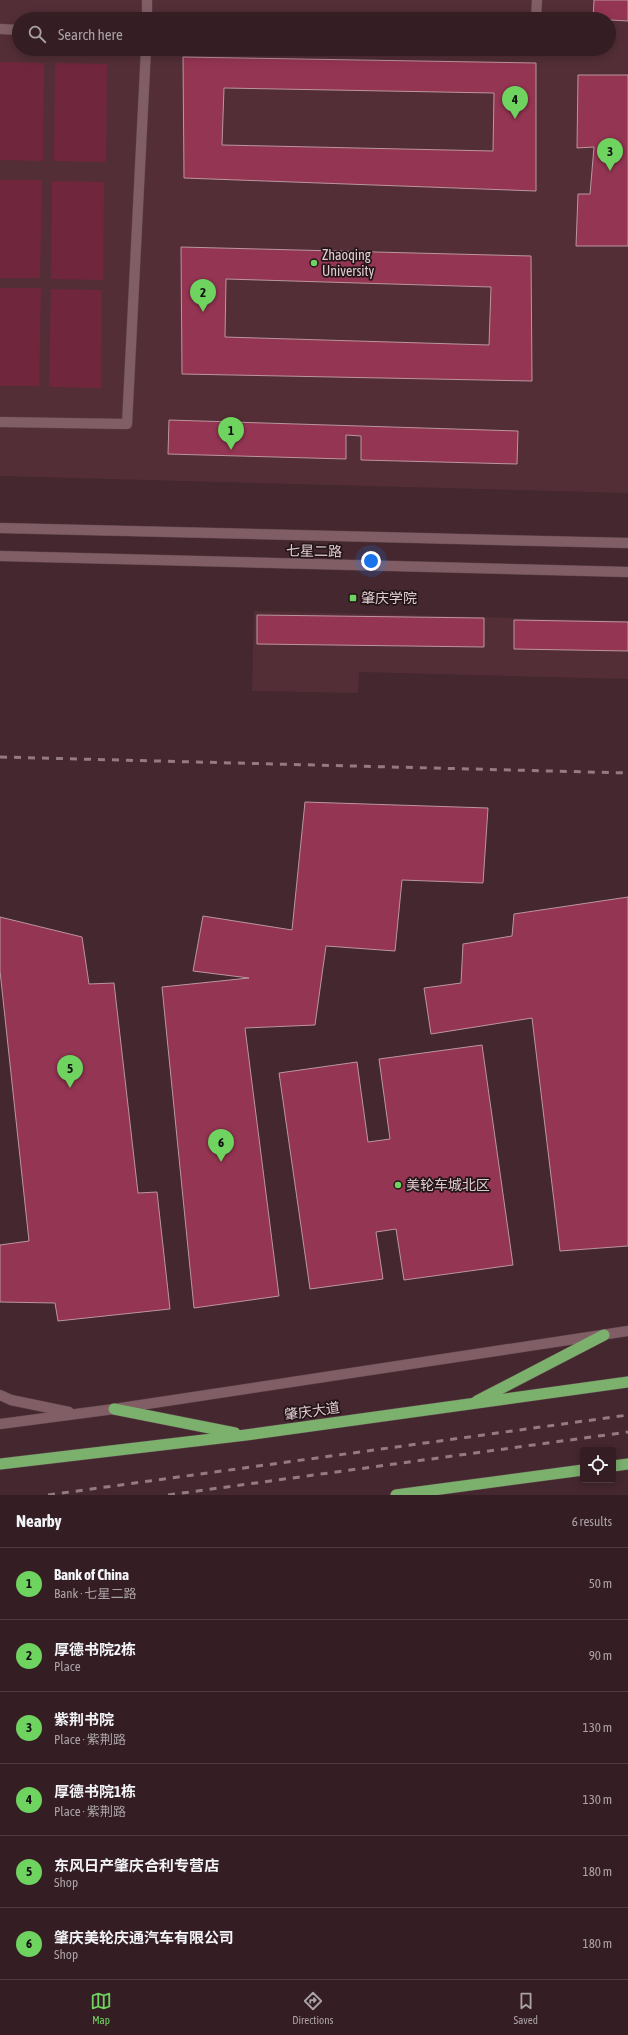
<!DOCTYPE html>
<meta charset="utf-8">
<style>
:root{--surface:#341d23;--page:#3c262b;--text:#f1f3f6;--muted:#a9a2a6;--line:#4e3b41;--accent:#6fd360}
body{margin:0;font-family:"Asap Condensed","Noto Sans SC",sans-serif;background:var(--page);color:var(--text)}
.controls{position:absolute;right:12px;bottom:12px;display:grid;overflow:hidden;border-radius:4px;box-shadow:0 2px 10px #0003}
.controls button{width:36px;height:36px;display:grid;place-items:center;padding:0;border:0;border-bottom:1px solid var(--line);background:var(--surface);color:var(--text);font:20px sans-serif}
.you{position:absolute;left:371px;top:561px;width:14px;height:14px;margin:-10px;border:3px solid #fff;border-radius:50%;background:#1a73e8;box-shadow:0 0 0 6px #1a73e833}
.badge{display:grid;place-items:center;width:26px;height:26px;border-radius:50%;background:var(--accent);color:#111;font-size:13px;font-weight:700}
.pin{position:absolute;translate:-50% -33px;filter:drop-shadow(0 1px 2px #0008)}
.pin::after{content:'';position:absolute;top:21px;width:14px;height:12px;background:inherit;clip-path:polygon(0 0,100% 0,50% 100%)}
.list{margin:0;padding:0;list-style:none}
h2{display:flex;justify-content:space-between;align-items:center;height:52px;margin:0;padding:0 16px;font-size:17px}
h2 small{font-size:13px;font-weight:400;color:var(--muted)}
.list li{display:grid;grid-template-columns:26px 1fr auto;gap:12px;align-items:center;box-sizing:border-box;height:72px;padding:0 16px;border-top:1px solid var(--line)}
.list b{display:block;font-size:15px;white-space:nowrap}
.list p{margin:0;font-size:13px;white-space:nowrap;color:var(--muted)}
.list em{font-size:13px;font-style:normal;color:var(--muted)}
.icon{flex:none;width:22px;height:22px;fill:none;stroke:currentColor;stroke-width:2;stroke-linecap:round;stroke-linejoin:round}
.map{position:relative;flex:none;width:628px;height:1495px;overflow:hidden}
.search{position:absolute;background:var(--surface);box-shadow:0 2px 10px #0003;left:12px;right:12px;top:12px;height:44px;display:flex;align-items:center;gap:10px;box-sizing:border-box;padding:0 14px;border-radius:22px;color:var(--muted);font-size:15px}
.sheet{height:484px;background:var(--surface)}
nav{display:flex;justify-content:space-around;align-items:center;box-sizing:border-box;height:56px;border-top:1px solid var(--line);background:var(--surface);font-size:11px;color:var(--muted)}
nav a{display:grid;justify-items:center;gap:2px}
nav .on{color:var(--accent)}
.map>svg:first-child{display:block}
</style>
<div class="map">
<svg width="628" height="1495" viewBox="0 0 628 1495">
<rect width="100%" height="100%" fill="#45272f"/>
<g fill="#532e37" fill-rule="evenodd">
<path d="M0,0H628V493L0,476ZM19,19H609V49H19Z"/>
<path d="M254,611L628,621V679L359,672L358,693L252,691Z"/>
</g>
<g fill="#70273e">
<path d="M0,62L44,63L43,161L0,160Z"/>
<path d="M55,63L107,64L106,162L54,161Z"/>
<path d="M0,180H42L40,278H0Z"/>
<path d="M52,181L104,182L103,280L51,279Z"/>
<path d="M0,288H41L39,386H0Z"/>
<path d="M51,289L102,290L101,388L49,387Z"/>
</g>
<g fill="#943553" stroke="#bc969e" fill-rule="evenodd">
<path d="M594,0H628V21L593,19Z"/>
<path d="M183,57L536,63V191L184,178ZM224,88L494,93L493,151L222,145Z"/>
<path d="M578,75H628V246H576L578,194H590L594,147L577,148Z"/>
<path d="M181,247L531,256L532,381L182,374ZM226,279L491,287L489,345L225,337Z"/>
<path d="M169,420L518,431L517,464L361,460V436L346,435V459L168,454Z"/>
<path d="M257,615L484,618V647L257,644Z"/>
<path d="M514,620L628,622V651L514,649Z"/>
<path d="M305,802L488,808L483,883L402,880L395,951L326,946L315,1025L245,1028L279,1296L194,1308L162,987L249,978L193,971L203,916L292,930Z"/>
<path d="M628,897V1246L560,1251L532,1018L431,1034L424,988L461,983L463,944L512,936L514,914Z"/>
<path d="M0,917L82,937L89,984L114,983L138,1193L157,1192L170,1309L58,1321L55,1303L0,1302V1245L29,1241L0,971Z"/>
<path d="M482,1045L513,1265L404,1280L396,1229L376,1232L383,1279L310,1289L279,1073L357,1062L368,1142L390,1139L379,1059Z"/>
</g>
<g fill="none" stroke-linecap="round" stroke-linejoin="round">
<g stroke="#5e444b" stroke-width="11">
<g id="minor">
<path d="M147,19V0"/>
<path d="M523,19L536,18L537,0"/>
<path d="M0,29L19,30"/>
<path d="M0,422L127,424L146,49"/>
</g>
</g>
<g stroke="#5e444b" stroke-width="11">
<g id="tertiary">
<path d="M0,528L628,543"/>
<path d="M0,556L628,572"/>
<path d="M0,1395L11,1400L69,1412"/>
<path d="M0,1424L114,1409L628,1331"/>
</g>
</g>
<g stroke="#5e444b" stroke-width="12">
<g id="trunk">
<path d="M477,1401L604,1335"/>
<path d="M114,1409L235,1433"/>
<path d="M0,1464L246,1435L628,1382"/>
<path d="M613,1466L628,1464"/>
<path d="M396,1495L583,1470"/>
</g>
</g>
<use href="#minor" stroke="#815e66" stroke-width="10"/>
<use href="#tertiary" stroke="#815e66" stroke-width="10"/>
<use href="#trunk" stroke="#7cb06d" stroke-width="11"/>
<g stroke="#947b81" stroke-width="3" stroke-dasharray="7 7" stroke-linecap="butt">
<path d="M0,757L628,773"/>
<path d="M48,1495L628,1415"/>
<path d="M168,1495L628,1432"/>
</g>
</g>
<g fill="#6fd360" stroke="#231518" stroke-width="1.5">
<circle cx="314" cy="263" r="4"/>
<rect x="349" y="594" width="8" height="8" rx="2"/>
<circle cx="398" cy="1185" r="4"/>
</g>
<g text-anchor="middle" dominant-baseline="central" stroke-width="3.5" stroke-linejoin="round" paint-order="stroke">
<g font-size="14" fill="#e0cbd0" stroke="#231518" text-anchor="start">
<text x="322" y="255">Zhaoqing<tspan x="322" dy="16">University</tspan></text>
<text x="361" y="598">肇庆学院</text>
<text x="406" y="1185">美轮车城北区</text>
</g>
<g font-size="14" fill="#e0cbd0" stroke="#231518">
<text transform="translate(314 551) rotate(1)">七星二路</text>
<text transform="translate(312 1411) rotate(-8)">肇庆大道</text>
</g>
</g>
</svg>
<div class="controls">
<button><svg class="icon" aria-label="locate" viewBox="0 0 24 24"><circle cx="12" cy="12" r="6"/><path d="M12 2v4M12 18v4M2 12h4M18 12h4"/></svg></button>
</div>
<div class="you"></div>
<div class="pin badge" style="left:231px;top:450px">1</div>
<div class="pin badge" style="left:203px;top:312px">2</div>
<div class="pin badge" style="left:610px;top:171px">3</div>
<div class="pin badge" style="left:515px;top:119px">4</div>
<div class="pin badge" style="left:70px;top:1088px">5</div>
<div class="pin badge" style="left:221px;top:1162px">6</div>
<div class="search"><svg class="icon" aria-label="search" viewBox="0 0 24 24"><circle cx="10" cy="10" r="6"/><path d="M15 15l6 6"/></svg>Search here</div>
</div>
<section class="sheet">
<h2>Nearby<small>6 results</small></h2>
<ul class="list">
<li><span class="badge">1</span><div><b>Bank of China</b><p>Bank · 七星二路</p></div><em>50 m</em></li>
<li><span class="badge">2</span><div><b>厚德书院2栋</b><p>Place</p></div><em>90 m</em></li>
<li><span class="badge">3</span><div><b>紫荆书院</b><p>Place · 紫荆路</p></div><em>130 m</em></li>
<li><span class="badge">4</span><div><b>厚德书院1栋</b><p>Place · 紫荆路</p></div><em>130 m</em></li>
<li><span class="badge">5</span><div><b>东风日产肇庆合利专营店</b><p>Shop</p></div><em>180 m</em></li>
<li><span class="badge">6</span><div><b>肇庆美轮庆通汽车有限公司</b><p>Shop</p></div><em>180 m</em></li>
</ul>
</section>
<nav>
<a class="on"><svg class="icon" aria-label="map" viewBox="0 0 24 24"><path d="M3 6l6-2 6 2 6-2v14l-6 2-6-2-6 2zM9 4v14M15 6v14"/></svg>Map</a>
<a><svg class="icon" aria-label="directions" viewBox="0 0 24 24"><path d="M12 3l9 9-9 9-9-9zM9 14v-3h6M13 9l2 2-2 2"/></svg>Directions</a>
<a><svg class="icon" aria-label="saved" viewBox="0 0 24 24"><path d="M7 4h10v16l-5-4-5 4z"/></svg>Saved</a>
</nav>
